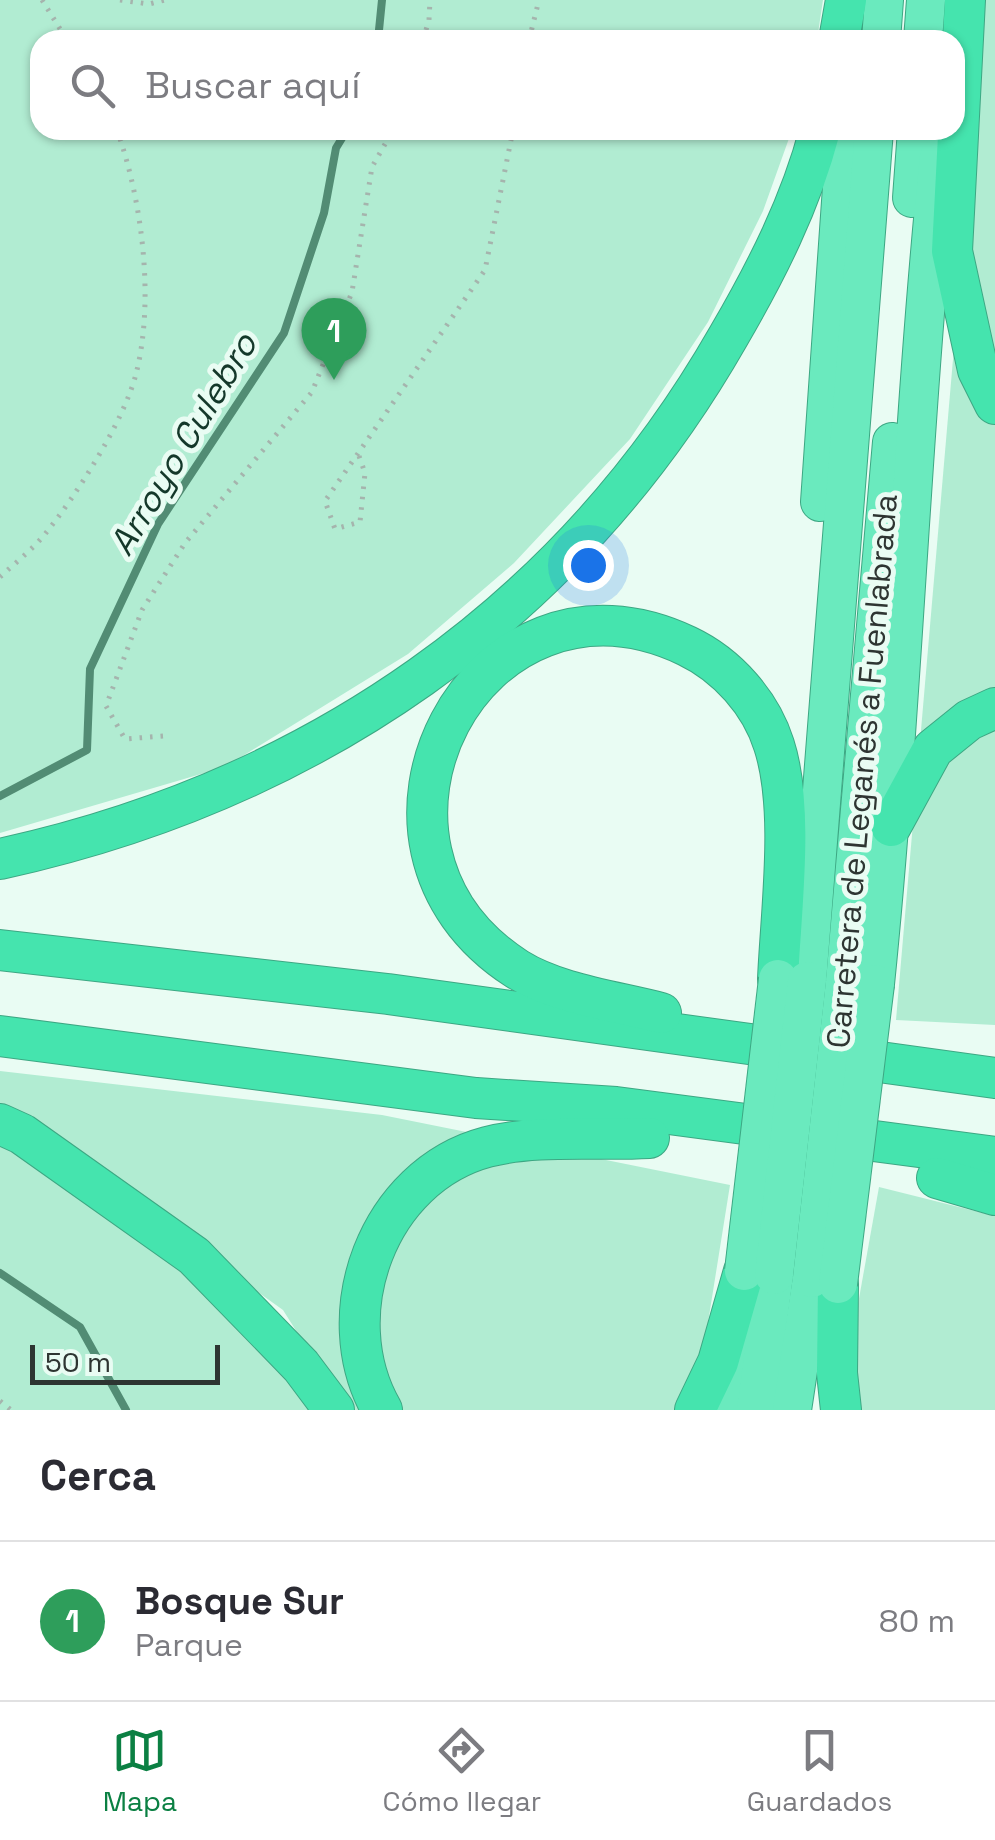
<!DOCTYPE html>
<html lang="es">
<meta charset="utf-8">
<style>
:root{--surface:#fff;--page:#f7f7f7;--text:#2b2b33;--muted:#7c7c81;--line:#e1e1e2;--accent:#0b8043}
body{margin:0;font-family:"Space Grotesk",sans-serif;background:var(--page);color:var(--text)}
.scale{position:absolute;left:30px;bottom:25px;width:190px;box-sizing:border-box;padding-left:10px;border:5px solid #2e3532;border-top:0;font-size:28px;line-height:35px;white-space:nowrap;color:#2e3532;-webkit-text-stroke:8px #e9fcf3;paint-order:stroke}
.you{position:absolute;left:588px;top:565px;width:35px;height:35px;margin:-25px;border:8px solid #fff;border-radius:50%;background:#1a73e8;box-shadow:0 0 0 15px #1a73e833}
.badge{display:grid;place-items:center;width:65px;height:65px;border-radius:50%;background:var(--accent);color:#fff;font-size:32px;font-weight:700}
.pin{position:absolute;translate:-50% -82px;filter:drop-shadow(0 2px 5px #0008)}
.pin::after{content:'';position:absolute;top:52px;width:35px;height:30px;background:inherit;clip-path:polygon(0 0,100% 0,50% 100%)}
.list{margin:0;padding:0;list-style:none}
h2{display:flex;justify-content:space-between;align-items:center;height:130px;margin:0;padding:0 40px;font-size:42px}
h2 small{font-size:32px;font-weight:400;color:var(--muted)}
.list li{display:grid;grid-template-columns:65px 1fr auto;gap:30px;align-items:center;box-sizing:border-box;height:160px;padding:0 40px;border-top:2px solid var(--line)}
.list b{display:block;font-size:38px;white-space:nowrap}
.list p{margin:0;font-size:32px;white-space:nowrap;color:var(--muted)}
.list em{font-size:32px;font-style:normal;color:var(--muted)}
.icon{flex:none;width:55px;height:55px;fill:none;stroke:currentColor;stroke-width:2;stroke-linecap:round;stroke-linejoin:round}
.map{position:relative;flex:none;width:995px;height:1410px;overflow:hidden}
.search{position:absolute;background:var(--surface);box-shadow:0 2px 8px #0004;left:30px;right:30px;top:30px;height:110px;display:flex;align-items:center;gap:25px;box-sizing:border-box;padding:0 35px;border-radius:30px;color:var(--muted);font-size:38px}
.sheet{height:290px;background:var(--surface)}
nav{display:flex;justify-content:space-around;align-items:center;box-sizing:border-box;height:140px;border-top:2px solid var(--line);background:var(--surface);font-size:28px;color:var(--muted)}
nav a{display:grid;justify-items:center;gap:5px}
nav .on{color:var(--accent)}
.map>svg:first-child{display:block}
</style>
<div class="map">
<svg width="995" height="1410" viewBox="0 0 995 1410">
<rect width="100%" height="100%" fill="#e9fcf3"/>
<g fill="#b1ecd2">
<path d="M0,0H823L817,40H40V130H792L763,211L708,322L630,439L514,563L408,654L225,767L0,833Z"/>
<path d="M984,0H995V1025L896,1020Z"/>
<path d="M0,1071L382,1115L730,1185L694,1410H346L283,1310L0,1108Z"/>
<path d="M0,1143L158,1248L293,1386L310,1410H0Z"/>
<path d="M879,1187L995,1216V1410H839Z"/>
</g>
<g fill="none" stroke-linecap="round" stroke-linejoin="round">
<g stroke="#528c74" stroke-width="8">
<path d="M378,40L382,0"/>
<path d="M0,796L87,750L90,669L158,524L284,333L324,213L336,148L347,130"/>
<path d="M0,1273L80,1327L126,1410"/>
</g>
<g stroke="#3da783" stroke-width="40">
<g id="trunk">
<path d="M881,40L884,0"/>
<path d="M923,40L926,0"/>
<path d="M912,198L917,130"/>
<path d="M820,502L846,130"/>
<path d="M807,981L874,130"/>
<path d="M845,982L892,442"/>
<path d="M875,984C903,709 911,432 939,157"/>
<path d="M725,1410L735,1338"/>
<path d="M756,1410L774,1275"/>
<path d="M792,1410L812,1278"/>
</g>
</g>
<g stroke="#3da783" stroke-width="42">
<g id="motorway">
<path d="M965,0L952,251L978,370L995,404"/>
<path d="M839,40L846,0"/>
<path d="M891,826L933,749L969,720L995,708"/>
<path d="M0,859C311,791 569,615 728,337C766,272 801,203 820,130"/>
<path d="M0,950L388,994L995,1078"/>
<path d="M661,1013C615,1001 557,994 517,969C321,843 477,546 687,646C727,665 761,703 774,745C795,810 781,910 778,979"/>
<path d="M0,1036L476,1098L616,1107L995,1157"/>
<path d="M0,1124L22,1134L194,1256L301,1366L334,1410"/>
<path d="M937,1178L995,1195"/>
<path d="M838,1284L837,1373L841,1410"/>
<path d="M382,1410C327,1314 378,1176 487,1147C538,1134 596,1141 649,1138"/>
<path d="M695,1410L718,1362L744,1271"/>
</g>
</g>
<g stroke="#a5b4ad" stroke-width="5" stroke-dasharray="2.5 8" stroke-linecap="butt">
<path d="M42,0L67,40"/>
<path d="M120,0L149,4L165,0"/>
<path d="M423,40L429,20L430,0"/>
<path d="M529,40L539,0"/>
<path d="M359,456L365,473L360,522L335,529L325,501L485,270L513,130"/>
<path d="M0,577C15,563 32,550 45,534C76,496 124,421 136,374C155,300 142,200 117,130"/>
<path d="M163,736L125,739L106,706L142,610L185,543L312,392L352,292L372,167L393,130"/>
<path d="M0,1401L11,1410"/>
</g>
<use href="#trunk" stroke="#6aeabe" stroke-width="38"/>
<use href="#motorway" stroke="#45e4ae" stroke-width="40"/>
<g stroke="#3da783" stroke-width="40" stroke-linecap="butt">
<g id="trunk-bridge">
<path d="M744,1271L778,979"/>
<path d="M774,1275L807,981"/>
<path d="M812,1278L845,982"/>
<path d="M838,1284L875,984"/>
</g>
</g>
<use href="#trunk-bridge" stroke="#6aeabe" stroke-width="38"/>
</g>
<g text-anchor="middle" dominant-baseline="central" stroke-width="10" stroke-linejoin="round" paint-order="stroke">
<g font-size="32" fill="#2e3532" stroke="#e9fcf3">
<text transform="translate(862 771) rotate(-85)">Carretera de Leganés a Fuenlabrada</text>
</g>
<g font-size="35" font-style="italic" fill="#14382a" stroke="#e9fcf3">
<text transform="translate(183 444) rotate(-59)">Arroyo Culebro</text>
</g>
</g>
</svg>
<div class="scale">50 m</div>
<div class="you"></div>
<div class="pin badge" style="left:334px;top:380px;background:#2e9e5b">1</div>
<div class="search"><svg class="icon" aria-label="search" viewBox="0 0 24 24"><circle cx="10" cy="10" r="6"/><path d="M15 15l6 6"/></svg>Buscar aquí</div>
</div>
<section class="sheet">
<h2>Cerca<small></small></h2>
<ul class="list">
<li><span class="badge" style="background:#2e9e5b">1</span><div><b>Bosque Sur</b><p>Parque</p></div><em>80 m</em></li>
</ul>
</section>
<nav>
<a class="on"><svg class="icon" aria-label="map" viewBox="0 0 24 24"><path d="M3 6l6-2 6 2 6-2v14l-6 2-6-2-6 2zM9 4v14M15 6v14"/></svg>Mapa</a>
<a><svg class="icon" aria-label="directions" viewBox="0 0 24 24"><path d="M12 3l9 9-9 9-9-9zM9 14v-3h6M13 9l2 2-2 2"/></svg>Cómo llegar</a>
<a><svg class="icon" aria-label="saved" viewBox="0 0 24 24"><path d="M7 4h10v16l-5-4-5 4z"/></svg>Guardados</a>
</nav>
